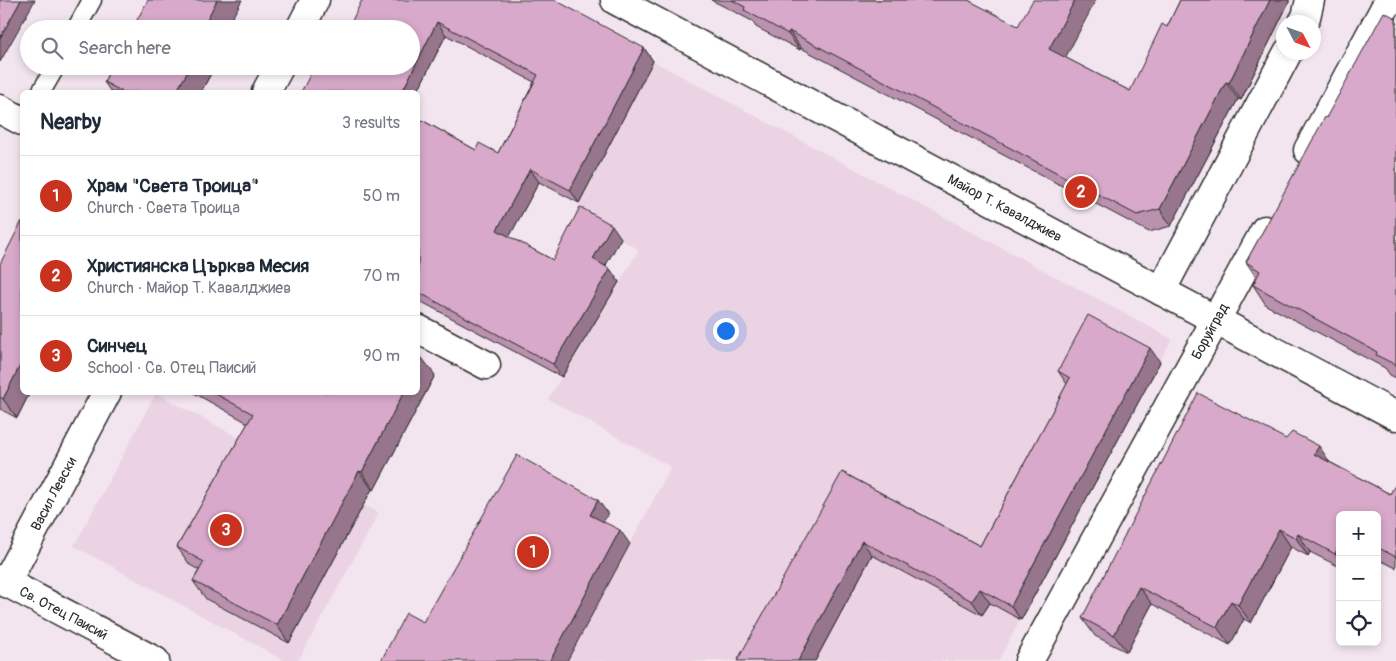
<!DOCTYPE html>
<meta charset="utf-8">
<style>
:root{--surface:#fff;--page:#f6f6f7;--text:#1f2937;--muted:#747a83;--line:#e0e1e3;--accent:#c8321e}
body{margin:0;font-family:Pangolin,sans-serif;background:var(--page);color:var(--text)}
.controls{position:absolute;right:15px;bottom:15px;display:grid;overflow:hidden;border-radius:8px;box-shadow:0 2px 8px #0003}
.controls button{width:45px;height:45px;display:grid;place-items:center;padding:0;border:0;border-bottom:1px solid var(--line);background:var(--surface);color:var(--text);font:25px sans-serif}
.compass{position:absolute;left:1276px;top:15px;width:45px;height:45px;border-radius:50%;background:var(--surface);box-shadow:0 2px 8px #0003;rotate:131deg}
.you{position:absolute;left:725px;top:330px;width:18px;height:18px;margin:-12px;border:4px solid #fff;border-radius:50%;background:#1a73e8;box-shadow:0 0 0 8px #1a73e833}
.badge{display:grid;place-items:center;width:32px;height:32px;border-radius:50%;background:var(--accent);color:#fff;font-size:16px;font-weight:700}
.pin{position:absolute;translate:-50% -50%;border:2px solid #fff;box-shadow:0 1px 5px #0006}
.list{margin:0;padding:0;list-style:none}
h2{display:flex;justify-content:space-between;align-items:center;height:65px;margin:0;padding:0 20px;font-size:21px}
h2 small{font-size:16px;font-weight:400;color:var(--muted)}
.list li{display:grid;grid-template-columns:32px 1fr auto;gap:15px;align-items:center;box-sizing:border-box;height:80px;padding:0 20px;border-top:1px solid var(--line)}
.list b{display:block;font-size:19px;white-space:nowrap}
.list p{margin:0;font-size:16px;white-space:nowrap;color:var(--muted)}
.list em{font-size:16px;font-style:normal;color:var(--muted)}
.icon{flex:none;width:28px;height:28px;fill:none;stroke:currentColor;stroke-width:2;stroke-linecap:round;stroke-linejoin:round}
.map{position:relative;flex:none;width:1396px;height:661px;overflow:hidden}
.search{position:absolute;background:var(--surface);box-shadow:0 2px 8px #0003;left:20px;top:20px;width:400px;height:55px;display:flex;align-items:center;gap:12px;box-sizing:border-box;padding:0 18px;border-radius:28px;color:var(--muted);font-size:19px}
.panel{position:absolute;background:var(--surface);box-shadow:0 2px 8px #0003;left:20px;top:90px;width:400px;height:305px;border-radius:8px}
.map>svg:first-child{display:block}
</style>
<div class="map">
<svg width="1396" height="661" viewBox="0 0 1396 661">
<rect width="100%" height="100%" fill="#f3e5ef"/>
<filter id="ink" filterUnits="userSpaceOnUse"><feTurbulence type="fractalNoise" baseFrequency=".02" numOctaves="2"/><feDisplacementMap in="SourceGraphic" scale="10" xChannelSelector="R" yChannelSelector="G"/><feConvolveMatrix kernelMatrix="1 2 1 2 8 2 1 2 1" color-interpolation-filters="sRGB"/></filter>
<g filter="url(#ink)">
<g fill="#ebd3e4">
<path d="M653,61L1172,339L998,661H567L671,467L548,399L639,250L575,213Z"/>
<path d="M156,393L379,513L298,661H285L74,546Z"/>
</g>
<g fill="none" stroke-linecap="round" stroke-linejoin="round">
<g stroke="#2b2b2b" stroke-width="21">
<g id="lane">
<path d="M76,29L92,0"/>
<path d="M41,92L56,66"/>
</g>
</g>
<g stroke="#2b2b2b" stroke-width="31">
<g id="street">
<path id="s1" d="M615,0L1396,416"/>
<path d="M1303,22L1306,17L1310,0"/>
<path d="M300,29L315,0"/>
<path d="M266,92L280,66"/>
<path d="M0,109L22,121"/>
<path d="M1308,150L1389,0"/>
<path d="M1161,291L1288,52"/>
<path d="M418,329L486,365"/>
<path id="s2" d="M6,583L107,392"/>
<path id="s3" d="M1029,661L1265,230"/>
</g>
</g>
<g stroke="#2b2b2b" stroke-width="31">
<g id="secondary">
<path id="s4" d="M0,579L155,661"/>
</g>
</g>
<use href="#lane" stroke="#fff" stroke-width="18"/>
<use href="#street" stroke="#fff" stroke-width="28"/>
<use href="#secondary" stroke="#fff" stroke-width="28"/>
</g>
<g fill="#ba91ae" stroke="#2b2b2b">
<path d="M362,0L644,48L653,61L579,203L539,182L509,237L553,260L621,238L605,266L610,269L619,282L562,377L418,300V118L476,150L498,153L534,82L446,35L417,92H301L411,66Z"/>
<path d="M711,0H968L1066,58L1130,91L1167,27L1180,0H1289V2L1241,100L1238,99L1171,226L1149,232L801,48L800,50L756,27L752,21L729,9Z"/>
<path d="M1396,18V378L1390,375L1385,368L1266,305L1253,285L1256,277L1246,262L1326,118Z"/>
<path d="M112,66H215L201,92H111L104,82Z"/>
<path d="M0,264L22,392H30L17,418L0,409Z"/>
<path d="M1160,362L1021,620L990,603L982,615L872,555L815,661L842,472L980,546L1067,384L1058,371Z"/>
<path d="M435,375L374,490L372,489L289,643L206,599L193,581L199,570L190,565L177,547L248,423L192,392H418Z"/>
<path d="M1286,439L1390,494L1396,484V568L1378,559H1377V515H1340V567L1310,552L1308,556L1291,547L1251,623L1244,619L1230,645L1152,604L1127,652L1095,636L1082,618Z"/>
</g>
<g fill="#97768d" stroke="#2b2b2b">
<path d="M21,0H35L0,62V38Z"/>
<path d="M217,0H242L226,29H202Z"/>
<path d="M1075,0H1096L1061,66L1049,49Z"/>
<path d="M1270,0H1289V2L1241,100L1229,83Z"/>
<path d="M437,22L446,35L417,92H402Z"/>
<path d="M789,31L801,48L800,50L788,34Z"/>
<path d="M644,48L653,61L579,203L570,190Z"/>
<path d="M191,66H215L201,92H176Z"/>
<path d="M1226,82L1238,99L1171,226L1160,209Z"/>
<path d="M530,169L539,182L506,243L497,230Z"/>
<path d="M612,225L621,238L602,272L593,259Z"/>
<path d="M610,269L619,282L562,377L553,364Z"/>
<path d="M1150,348L1160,362L1021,620L1011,606Z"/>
<path d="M422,358L435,375L374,490L362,472L404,392H418V366Z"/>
<path d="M22,362V392H30L17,418L3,399Z"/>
<path d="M1319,446L1331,464L1314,454Z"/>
<path d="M359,471L372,489L289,643L277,625Z"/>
<path d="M598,500L608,514L599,529L590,515Z"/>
<path d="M1279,529L1291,547L1251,623L1238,605Z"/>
<path d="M620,530L630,544L567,661H550Z"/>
<path d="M1298,534L1310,552L1308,556L1296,538Z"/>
<path d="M862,541L872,555L815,661H798Z"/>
<path d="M1339,546L1340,547V561L1335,554Z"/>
<path d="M1139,587L1152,604L1127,652L1114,635Z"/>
<path d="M980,589L990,603L982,615L972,601Z"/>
<path d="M1231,601L1244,619L1230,645L1217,627Z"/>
</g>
<g fill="#d8a9ca" stroke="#2b2b2b">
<path d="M0,0H21L0,38Z"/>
<path d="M148,0H217L202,29H132Z"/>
<path d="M362,0H555L644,48L570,190L530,169L497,230L553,260L580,207L612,225L593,259L610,269L553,364L418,292V118L476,150L479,143L498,153L538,75L437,22L402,92H301L315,66H411V29H348Z"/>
<path d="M732,0H968L1018,26L1033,0H1075L1049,49L1130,91L1162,24L1167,27L1180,0H1270L1229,83L1226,82L1160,209L1137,215L789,31L788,34L744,10L745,7Z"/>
<path d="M1384,12L1396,18V365L1376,355L1377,352L1253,285L1260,271L1246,262L1325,117L1326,118Z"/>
<path d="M112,66H191L176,92H123L104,82Z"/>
<path d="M22,221V362L3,399L0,397V264Z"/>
<path d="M1088,315L1150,348L1011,606L980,589L972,601L862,541L798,661H737L842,472L980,546L1070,378L1058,371Z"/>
<path d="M418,355L422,358L418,366Z"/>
<path d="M212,392H404L362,472L359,471L277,625L193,581L204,562L177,547L253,414Z"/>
<path d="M1198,393L1286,439L1292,432L1319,446L1314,454L1390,494L1396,484V557L1377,547V515H1340V546H1339L1335,554L1298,534L1296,538L1279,529L1238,605L1231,601L1217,627L1139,587L1114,635L1082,618Z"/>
<path d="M517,455L598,500L590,515L620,530L550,661H381L406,613L423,622Z"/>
</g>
</g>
<g text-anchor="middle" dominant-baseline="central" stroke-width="4.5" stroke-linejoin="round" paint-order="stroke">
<g font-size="14" fill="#2b2b2b" stroke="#fff">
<text stroke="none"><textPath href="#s1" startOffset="442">Майор Т. Кавалджиев</textPath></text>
<text stroke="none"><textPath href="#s3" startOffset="376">Боруйград</textPath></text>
<text stroke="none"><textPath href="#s2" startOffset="101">Васил Левски</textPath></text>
<text stroke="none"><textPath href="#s4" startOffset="72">Св. Отец Паисий</textPath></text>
</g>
</g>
</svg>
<div class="controls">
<button>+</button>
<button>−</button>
<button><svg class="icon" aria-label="locate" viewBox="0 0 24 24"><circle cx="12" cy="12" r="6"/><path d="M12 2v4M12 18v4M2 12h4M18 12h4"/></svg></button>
</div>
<svg class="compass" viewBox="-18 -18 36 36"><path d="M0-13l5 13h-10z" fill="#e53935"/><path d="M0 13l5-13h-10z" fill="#747a83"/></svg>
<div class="you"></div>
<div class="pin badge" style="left:533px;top:552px">1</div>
<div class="pin badge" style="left:1081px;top:192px">2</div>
<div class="pin badge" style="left:226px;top:530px">3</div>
<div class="search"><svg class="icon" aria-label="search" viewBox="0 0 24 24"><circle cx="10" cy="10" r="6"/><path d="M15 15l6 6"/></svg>Search here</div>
<section class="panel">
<h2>Nearby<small>3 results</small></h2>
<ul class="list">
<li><span class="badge">1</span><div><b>Храм &quot;Света Троица&quot;</b><p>Church · Света Троица</p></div><em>50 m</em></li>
<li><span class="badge">2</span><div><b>Християнска Църква Месия</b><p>Church · Майор Т. Кавалджиев</p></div><em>70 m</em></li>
<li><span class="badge">3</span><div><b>Синчец</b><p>School · Св. Отец Паисий</p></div><em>90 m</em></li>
</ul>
</section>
</div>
